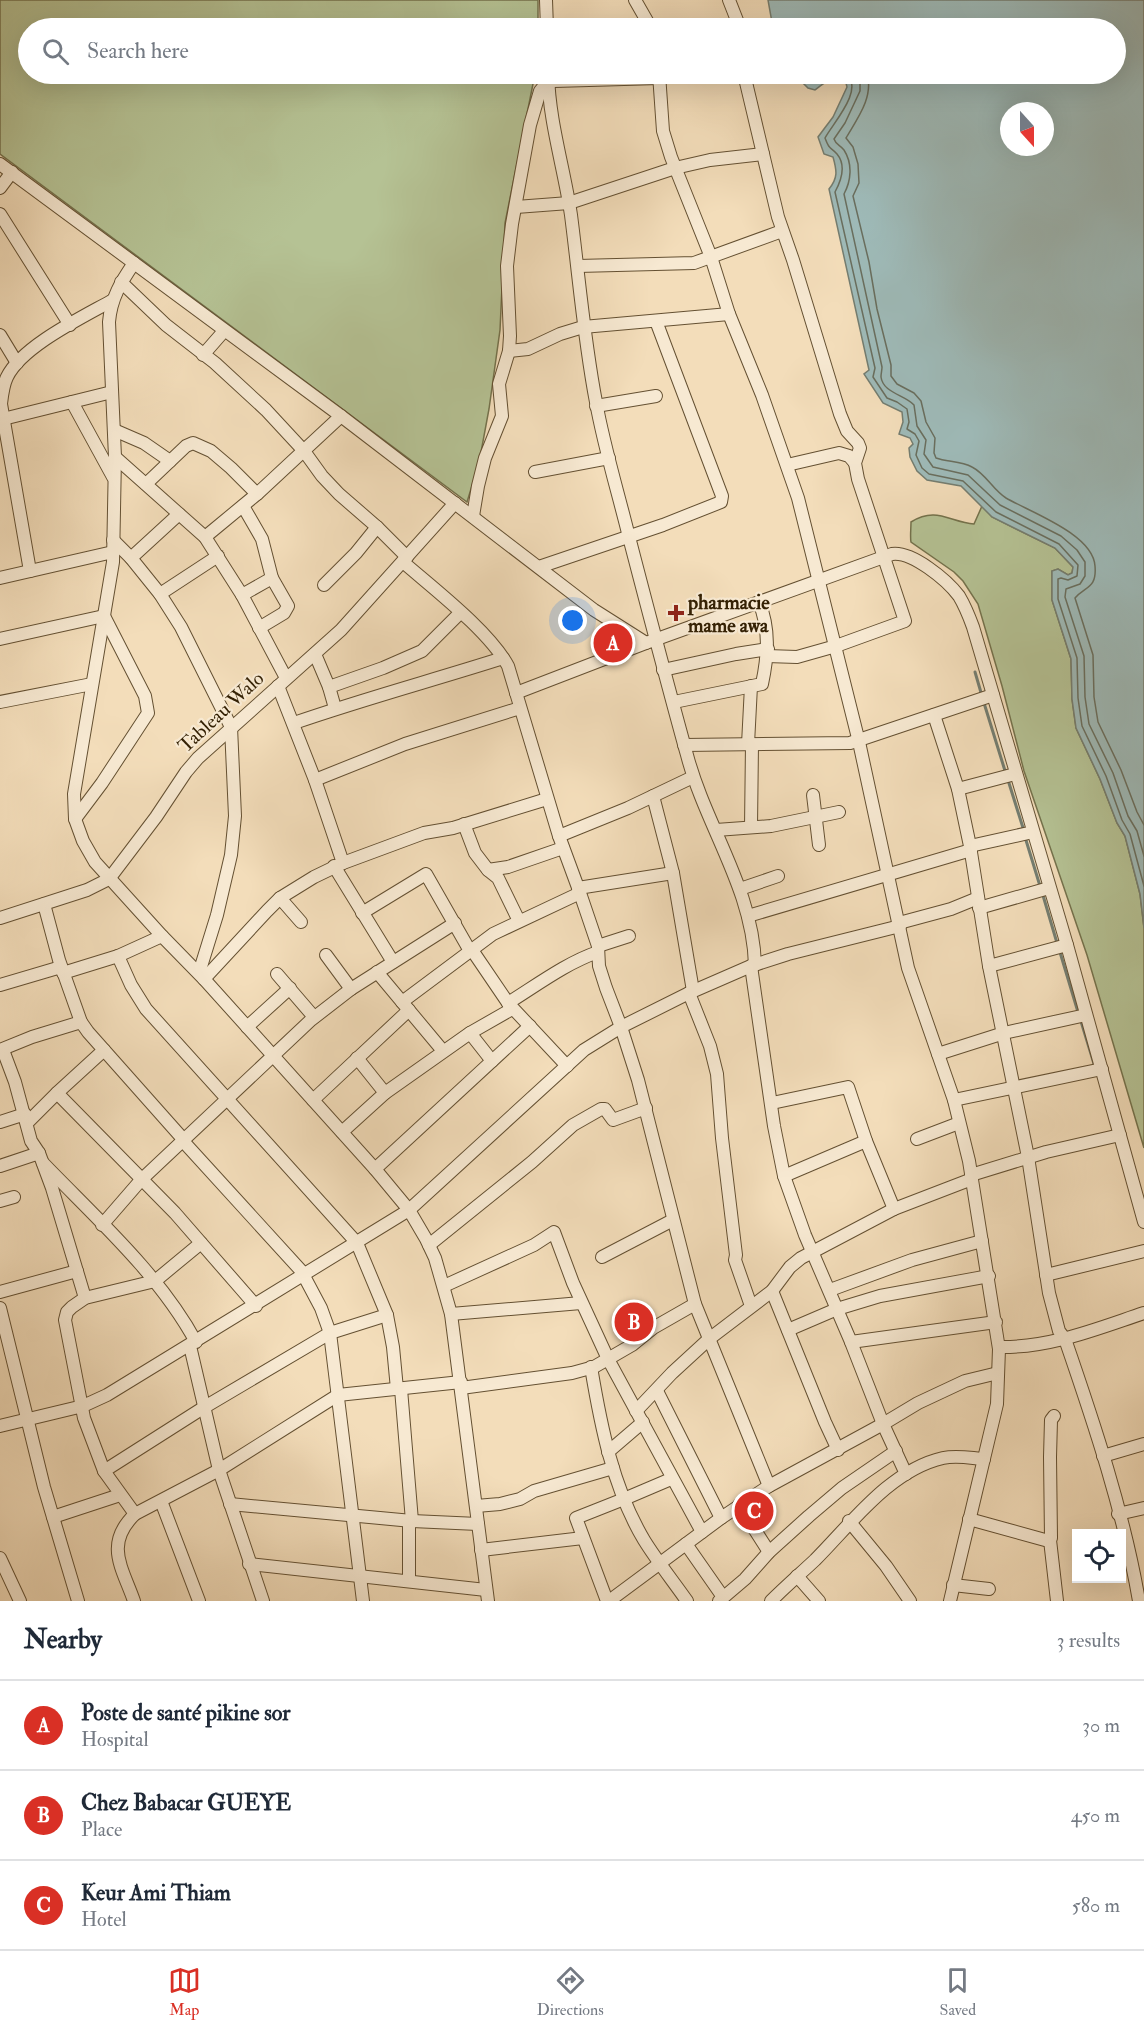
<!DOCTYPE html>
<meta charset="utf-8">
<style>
:root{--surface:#fff;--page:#f2f2f3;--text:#1f2937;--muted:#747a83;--line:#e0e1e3;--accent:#d93025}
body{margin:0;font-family:"IM FELL Double Pica",serif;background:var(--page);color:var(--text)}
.controls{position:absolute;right:18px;bottom:18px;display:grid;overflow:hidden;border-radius:0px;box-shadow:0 6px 24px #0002}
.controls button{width:54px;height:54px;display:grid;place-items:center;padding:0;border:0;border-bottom:2px solid var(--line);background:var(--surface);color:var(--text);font:30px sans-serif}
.compass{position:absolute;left:1000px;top:102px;width:54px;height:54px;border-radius:50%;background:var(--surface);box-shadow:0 6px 24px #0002;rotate:159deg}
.you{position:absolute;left:573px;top:621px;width:21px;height:21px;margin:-15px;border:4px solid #fff;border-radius:50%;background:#1a73e8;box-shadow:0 0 0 9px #1a73e833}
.badge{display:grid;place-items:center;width:39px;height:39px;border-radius:50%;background:var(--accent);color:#fff;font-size:20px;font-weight:700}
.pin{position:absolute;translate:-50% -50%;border:3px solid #fff;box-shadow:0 2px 6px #0006}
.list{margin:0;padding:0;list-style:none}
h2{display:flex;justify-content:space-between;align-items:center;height:78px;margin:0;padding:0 24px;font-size:26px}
h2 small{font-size:20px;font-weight:400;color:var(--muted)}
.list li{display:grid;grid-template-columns:39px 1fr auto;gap:18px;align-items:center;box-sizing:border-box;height:90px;padding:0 24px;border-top:2px solid var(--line)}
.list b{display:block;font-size:22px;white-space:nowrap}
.list p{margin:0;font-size:20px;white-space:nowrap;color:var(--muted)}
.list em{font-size:20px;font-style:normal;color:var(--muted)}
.icon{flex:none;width:33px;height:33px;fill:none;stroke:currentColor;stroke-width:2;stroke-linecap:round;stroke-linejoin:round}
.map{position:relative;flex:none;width:1144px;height:1601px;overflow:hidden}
.search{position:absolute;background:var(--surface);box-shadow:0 6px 24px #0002;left:18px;right:18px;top:18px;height:66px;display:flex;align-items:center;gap:15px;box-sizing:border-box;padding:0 21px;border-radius:33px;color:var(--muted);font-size:22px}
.sheet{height:348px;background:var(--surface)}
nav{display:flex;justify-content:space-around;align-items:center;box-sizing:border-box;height:84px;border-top:2px solid var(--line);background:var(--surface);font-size:16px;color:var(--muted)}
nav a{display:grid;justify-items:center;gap:3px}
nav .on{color:var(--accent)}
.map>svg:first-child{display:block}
</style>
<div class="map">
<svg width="1144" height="1601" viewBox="0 0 1144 1601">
<rect width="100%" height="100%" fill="#f3ddba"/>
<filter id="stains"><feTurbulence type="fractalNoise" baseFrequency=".00333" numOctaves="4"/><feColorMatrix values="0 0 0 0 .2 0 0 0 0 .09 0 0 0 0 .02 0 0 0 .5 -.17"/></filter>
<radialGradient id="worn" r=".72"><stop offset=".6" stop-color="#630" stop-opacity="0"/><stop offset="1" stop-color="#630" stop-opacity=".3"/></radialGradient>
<g fill="#b5c294" stroke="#74724c" stroke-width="1.5">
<path d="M0,0H538V28H28V74H535L505,223L500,330L489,409L479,463L467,502L0,154Z"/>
<path d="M982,506L992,517L1055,548L1073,567L1072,573L1068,575L1058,569L1052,571V600L1071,659L1072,699L1076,728L1100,779L1117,823L1125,836L1140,894L1144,928V1148L1087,955L1024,771L1002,686L978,604L963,581L954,572L911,542C910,538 911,528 911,522C936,506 950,522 974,524Z"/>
</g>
<path fill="#9ebab8" stroke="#747d70" stroke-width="1.5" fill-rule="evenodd" d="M768,0H1144V928L1140,894L1125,836L1117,823L1100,779L1076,728L1072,699L1071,659L1052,600V571L1058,569L1068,575L1072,573L1073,567L1055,548L992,517L961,486L927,480L917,471L910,457L909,448L913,444L910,438L899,434L903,422L902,412L883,403L864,374L869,370L829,189C838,178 837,171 833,157L824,154L818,137L833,117L847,87L845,79C832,75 824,83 815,90L808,88L794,74H1116V28H773ZM1009,111H1045V147H1009Z"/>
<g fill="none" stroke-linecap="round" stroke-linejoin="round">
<g stroke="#696e5e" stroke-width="1.5">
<path d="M846,74C865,89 833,123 825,138C830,151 830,146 837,154C847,166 841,181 835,192L875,368L873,377L887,398L897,402L907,409L909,422L907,429L915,434L919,441L916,455L922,468L929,474L963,481L996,512L1059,544L1078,565L1077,576L1068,580L1061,578L1058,579V599L1077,658L1078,698L1082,726L1106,776L1122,820L1130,834L1144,886"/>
<path d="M857,74L860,84V91L845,123L834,139C836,145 840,145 844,150C853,164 851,181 844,194L882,367C882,370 881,373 881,377C883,393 905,395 914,405L917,426L926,440L924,454L933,467L968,475L1000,505L1061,536L1077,550L1085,562V576L1080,584L1066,589L1065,597L1084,656L1085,697L1089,724L1113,773L1128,816L1137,831L1144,856"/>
<path d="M867,74C874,97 857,119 846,138L853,147L858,164L859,183L853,196L869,262L877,309L891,365V376L897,384L914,393L921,401L926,422L935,438L934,453L936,458C947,462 961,461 972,467C986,474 993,490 1006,498C1030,512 1093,534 1095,566C1097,589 1085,586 1075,598L1093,655L1094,697L1098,722L1121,770L1137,812L1144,825"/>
</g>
<g stroke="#747d70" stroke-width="3">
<path d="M975,672L982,696"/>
<path d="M984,703L1006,774"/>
<path d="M1008,780L1024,831"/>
<path d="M1025,837L1040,886"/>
<path d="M1042,892L1057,943"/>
<path d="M1059,949L1078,1012"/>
<path d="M1080,1018L1095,1067"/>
</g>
<g stroke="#645032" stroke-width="14">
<g id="street">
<path d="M546,0L547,28"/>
<path d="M635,0L651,28"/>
<path d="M729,0L740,28"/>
<path d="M548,74C549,121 564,168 571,215C579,277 584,340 596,402C604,447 618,492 629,537C648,610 667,683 687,755C706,827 753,889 755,965"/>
<path d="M659,74L663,131L671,157L711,257L729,314L762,395L798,498L859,742L908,968L954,1100L969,1161L999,1349L997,1404L992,1425L950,1601"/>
<path d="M744,74L778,217L793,260L840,414L847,431L858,443L860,448L855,463L858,479L905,621L836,646L797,657L767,656"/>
<path d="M0,164L341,416L594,610L646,643"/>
<path d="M0,188L12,172"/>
<path d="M516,207L569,203L675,168L710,160L763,154"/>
<path d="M0,214L70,325"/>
<path d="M134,263C121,282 111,298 109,322L115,457L113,562L74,794L75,819L83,841L95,862L162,936L204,979L375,1169L409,1210L426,1239L435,1258L451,1314L488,1601"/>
<path d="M578,266L694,263L782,231"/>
<path d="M121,282L166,325L215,363L266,410L304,451L322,476L339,494L377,527L407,557"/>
<path d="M0,335L17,363"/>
<path d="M509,351L528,349L560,334L583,327L729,314"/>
<path d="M203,355L224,331"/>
<path d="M72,402L113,477"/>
<path d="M596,406L656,396"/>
<path d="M3,419L112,392"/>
<path d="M114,430L144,443L170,461"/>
<path d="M115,457L205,537L242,595L286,678"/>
<path d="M787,465L839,453L849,456L855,463"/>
<path d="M535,472L609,458"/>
<path d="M146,484L186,446L193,443L211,451L231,468L257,494"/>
<path d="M243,506L262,539L272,578"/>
<path d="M473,516L478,486L485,458L502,416L499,384L509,351L510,336L507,266L512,224L530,125L540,91L544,86L554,81L659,78"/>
<path d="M205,537L257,494L341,416"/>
<path d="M113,540L131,558L160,594L181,627L231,727L235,816L231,855L217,915L199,973"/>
<path d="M131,558L179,514"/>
<path d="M403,562C434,589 489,631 508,666L559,836L580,893L598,946L599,966L606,988L621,1027L638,1080L695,1304L769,1486"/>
<path d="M539,567L663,525L721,502L722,496L656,321"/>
<path d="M30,571L1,404C2,395 3,385 7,377C22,346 83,317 113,300"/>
<path d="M0,578L113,552"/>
<path d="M324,585L356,553L377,527"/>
<path d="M160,594L218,556"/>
<path d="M242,595L272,578L288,606L284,613L259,628"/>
<path d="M0,639L104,616L145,696L148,713L102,783L75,819"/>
<path d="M315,654L329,687L335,708"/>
<path d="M663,670L736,654L768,649"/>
<path d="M278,686L315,780L343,863"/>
<path d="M329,687L383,668L422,651L460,613"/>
<path d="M516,693L646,643L892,554C912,551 947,580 959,596C965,606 969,616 973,627L1067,945L1144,1222"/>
<path d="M0,702L92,684"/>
<path d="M674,702L762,684C768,656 770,629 759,602"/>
<path d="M934,715L958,789L970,846L989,966L1028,1157L1049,1293L1059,1331L1065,1339C1094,1423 1124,1513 1139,1601"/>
<path d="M294,723C363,699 434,680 503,658"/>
<path d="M748,744L751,686"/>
<path d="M684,745L850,743L993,695"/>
<path d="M315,780L405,744L520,708"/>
<path d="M958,789L1015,774"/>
<path d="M813,795L819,845"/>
<path d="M653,796L673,873L693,991"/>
<path d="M464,824L475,853L488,870"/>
<path d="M751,827L752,744"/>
<path d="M716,830L771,826L839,812"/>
<path d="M559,836L628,808L693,777"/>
<path d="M970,846L1033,832"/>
<path d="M334,866L393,962"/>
<path d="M578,888L673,873"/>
<path d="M740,889L778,876"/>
<path d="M280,898L301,922"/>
<path d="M44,904L59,960L81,1022"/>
<path d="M979,908L1049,888"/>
<path d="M362,913L426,874L470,951"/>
<path d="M748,916L971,850"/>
<path d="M0,918L87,890L109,879L156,817L186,772L198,758L341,630L455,503"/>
<path d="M519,921L498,878L488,870L508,867L563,848"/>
<path d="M899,923L951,909L978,898"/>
<path d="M598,946L629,936"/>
<path d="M472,950L508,1003L567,1066"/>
<path d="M326,955L351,989"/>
<path d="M118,956L131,985L146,1009L357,1243L387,1315L393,1347L397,1389"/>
<path d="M751,966L774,1126L784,1176L805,1235L851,1342L883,1424L906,1474"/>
<path d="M989,966L1067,945"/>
<path d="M377,972L443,1051"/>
<path d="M63,973L118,956L162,936"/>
<path d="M277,974L314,1017"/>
<path d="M204,979L267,911L280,898L314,877L343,863L424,833L453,828L547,799"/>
<path d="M0,985L61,967"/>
<path d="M689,993L710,1046L717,1074L722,1138L736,1255L735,1260L751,1306"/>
<path d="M402,1002L493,934L580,893"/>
<path d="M508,1003C537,985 566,963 598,952"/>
<path d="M247,1027L290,988"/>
<path d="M470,1033L512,1009"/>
<path d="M0,1050L32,1037L81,1022L88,1032L183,1139"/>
<path d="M3,1050L15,1082L31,1141L39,1153"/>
<path d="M938,1054L1004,1033L1086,1015"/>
<path d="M357,1058L385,1093"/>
<path d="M57,1093L104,1050"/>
<path d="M313,1100L409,1010"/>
<path d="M954,1100L1102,1069"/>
<path d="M772,1103L848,1087L866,1141L894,1209"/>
<path d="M0,1122L25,1114"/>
<path d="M27,1123L57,1093L175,1213L256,1306"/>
<path d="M342,1132L385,1093L470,1033L492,1061"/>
<path d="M917,1139L959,1123"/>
<path d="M182,1140L305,1275"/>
<path d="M43,1163C97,1219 159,1274 196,1342"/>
<path d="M0,1166L39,1153L52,1188L85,1298"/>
<path d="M375,1169L530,1026"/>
<path d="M971,1175L1046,1152L1120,1135"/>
<path d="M784,1176L866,1141"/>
<path d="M0,1201L14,1197"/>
<path d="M102,1225L141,1180L311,1020L351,989L455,923"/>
<path d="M429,1245L532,1162L573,1125L601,1109H605L613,1120L646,1108"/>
<path d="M602,1257L673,1220"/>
<path d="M1046,1275L1144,1251"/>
<path d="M304,1276L321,1308L330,1333L363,1601"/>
<path d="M444,1286L534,1245L554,1232L573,1283L608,1359L702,1532"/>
<path d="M830,1290L912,1260L982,1241"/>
<path d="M772,1291L825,1422L838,1450"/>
<path d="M0,1292L77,1271"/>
<path d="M0,1308L44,1487L78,1601"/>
<path d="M451,1314L581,1303"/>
<path d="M788,1330L837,1309L880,1296L989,1276"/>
<path d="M851,1342L996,1322"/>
<path d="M190,1346L219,1470L263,1601"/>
<path d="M999,1347C1050,1348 1096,1329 1144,1313"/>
<path d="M591,1367C601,1427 613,1488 644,1540C657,1561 673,1581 687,1601"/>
<path d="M461,1388L572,1373L594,1367L632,1345L653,1328L695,1304"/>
<path d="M401,1389L412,1521"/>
<path d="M657,1391L721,1518"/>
<path d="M636,1411L672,1373L709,1339L772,1291L790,1267L801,1258L894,1209L972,1179"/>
<path d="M1054,1416L1051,1420L1050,1457L1051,1538L1050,1540L1057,1601"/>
<path d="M0,1426L83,1406L107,1395L409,1210L584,1050L621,1027L689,993L751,966L788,954L900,926"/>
<path d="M608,1452L643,1422"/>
<path d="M1103,1456L1144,1444"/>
<path d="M104,1471L203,1408L330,1333L387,1315"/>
<path d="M161,1501L199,1601"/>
<path d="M230,1504L412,1521L478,1524"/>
<path d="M739,1505L769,1552"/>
<path d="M476,1506L500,1504L520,1499L534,1491L613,1468"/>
<path d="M135,1514L104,1471L84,1418L65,1320L67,1312L72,1307L85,1298L155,1281L201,1243"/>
<path d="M1118,1514L1144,1508"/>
<path d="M53,1517L120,1495"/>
<path d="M969,1519L1045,1540H1050"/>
<path d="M849,1521L886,1566L910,1601"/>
<path d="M686,1544L723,1597"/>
<path d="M481,1550L583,1538"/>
<path d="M0,1558L20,1601"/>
<path d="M249,1564L486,1590"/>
<path d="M797,1576L819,1601"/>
<path d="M409,1581V1520"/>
<path d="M953,1585L989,1589"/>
<path d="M134,1601C122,1567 104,1544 135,1514L219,1470L338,1395L461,1382"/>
<path d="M607,1601L576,1518L624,1499L671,1479"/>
<path d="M609,1601L721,1518L769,1486L883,1424L918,1403L965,1381L998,1373"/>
<path d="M719,1601L745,1579L769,1552L809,1516L842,1488L896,1451"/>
<path d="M771,1601C785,1587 800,1574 815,1560C851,1524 890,1470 943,1458C957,1455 970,1458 984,1459"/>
</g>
</g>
<use href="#street" stroke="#f7e9d2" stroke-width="12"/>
</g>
<path fill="#8f2418" stroke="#f7e9d2" stroke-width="2" d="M673 604h6v6h6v6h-6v6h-6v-6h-6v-6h6z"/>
<g text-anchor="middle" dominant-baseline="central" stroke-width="4.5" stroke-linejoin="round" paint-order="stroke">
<g font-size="20" font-weight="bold" fill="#342104" stroke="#f7e9d2" text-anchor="start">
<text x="688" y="602">pharmacie<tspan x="688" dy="23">mame awa</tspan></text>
</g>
<g font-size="20" fill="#342104" stroke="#f7e9d2">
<text transform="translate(221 712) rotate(-43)">Tableau Walo</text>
</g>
</g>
<rect width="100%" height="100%" filter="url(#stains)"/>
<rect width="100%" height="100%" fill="url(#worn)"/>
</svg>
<div class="controls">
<button><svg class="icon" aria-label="locate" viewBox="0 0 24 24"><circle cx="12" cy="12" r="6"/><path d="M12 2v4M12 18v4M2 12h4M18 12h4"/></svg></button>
</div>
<svg class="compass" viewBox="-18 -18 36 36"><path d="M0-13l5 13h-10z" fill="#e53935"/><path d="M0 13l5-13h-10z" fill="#747a83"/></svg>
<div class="you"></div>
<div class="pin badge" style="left:613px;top:643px">A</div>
<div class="pin badge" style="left:634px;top:1322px">B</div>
<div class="pin badge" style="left:754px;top:1511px">C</div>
<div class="search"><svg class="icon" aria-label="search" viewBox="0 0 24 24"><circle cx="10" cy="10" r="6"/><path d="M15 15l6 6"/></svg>Search here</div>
</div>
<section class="sheet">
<h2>Nearby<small>3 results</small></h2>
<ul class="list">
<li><span class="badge">A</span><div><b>Poste de santé pikine sor</b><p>Hospital</p></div><em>30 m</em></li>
<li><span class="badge">B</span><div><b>Chez Babacar GUEYE</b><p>Place</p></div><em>450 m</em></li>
<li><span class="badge">C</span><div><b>Keur Ami Thiam</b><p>Hotel</p></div><em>580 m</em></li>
</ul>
</section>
<nav>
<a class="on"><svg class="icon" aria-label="map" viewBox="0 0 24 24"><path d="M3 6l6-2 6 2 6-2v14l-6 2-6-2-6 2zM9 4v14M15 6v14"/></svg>Map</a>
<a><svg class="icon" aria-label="directions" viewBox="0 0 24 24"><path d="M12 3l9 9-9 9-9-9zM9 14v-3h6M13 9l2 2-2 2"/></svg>Directions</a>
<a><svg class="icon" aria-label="saved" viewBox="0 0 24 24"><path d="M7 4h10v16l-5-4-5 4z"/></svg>Saved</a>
</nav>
